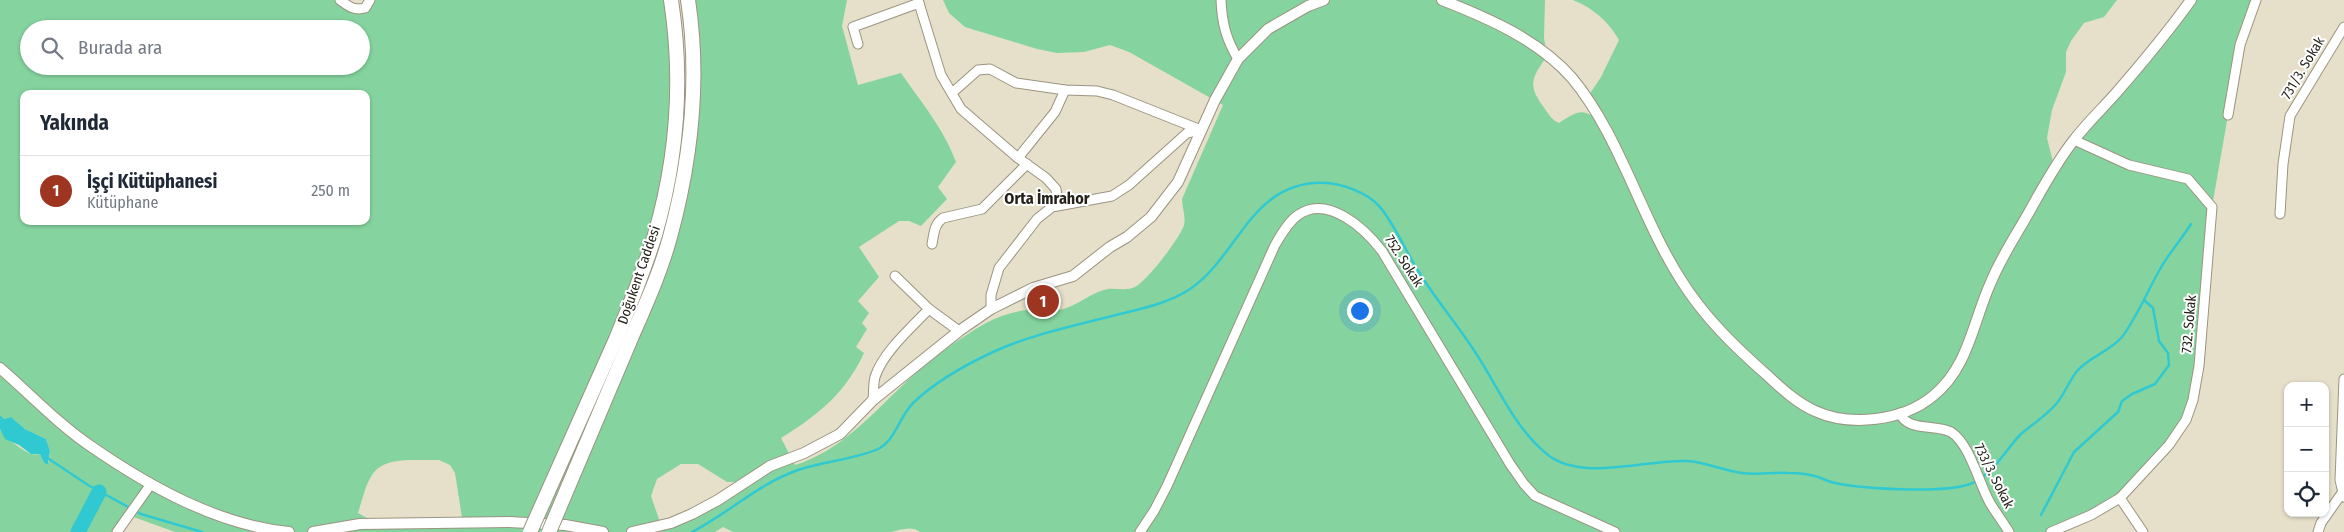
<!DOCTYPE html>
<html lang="tr">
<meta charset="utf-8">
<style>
:root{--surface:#fff;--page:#f2f2f3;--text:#1f2937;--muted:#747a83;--line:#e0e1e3;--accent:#9e3520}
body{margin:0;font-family:"Fira Sans Condensed",sans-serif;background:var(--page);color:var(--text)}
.controls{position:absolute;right:15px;bottom:15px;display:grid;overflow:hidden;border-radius:10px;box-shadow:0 1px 4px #0004}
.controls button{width:45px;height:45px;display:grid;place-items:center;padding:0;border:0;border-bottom:1px solid var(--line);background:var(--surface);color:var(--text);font:25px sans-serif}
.you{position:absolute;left:1359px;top:310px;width:18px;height:18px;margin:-12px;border:4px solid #fff;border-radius:50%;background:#1a73e8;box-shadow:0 0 0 8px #1a73e833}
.badge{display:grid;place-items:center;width:32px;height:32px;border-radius:50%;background:var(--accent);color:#fff;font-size:16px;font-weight:700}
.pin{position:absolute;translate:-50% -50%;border:2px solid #fff;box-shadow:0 1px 5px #0006}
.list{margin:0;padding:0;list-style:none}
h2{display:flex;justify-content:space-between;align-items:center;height:65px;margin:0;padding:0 20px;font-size:21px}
h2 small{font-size:16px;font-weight:400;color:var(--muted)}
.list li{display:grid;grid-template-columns:32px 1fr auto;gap:15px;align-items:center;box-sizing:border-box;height:70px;padding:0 20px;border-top:1px solid var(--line)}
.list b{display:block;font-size:19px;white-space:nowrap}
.list p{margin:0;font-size:16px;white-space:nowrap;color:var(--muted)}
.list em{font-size:16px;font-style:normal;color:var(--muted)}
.icon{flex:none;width:28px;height:28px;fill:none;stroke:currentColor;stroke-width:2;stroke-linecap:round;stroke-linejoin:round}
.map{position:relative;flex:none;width:2344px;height:532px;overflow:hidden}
.search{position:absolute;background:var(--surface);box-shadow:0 1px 4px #0004;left:20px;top:20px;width:350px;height:55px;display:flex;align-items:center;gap:12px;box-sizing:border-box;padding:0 18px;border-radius:28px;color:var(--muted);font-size:19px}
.panel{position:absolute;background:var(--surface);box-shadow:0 1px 4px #0004;left:20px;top:90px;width:350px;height:135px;border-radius:10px}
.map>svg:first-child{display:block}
</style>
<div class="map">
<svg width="2344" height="532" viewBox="0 0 2344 532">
<rect width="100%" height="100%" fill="#e6e0ca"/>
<path fill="#85d49f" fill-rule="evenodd" d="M0,0H340L358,10L370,0H671L675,26L666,186L611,352L623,357L654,283L690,136L688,0H847L842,26L858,85L901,73C921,102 944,129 956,162L938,187L947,199L921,226L909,221H899L859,247L879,277L858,301L869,313L862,323L867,329L856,347L864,353C845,394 818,415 781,438L795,465C840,451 870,416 904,384C926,363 959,338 986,323C1004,313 1024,309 1044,309C1048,309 1052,311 1056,310C1075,309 1090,292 1108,289C1116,288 1127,291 1135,287C1147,281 1180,238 1184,225C1186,216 1182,208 1182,199L1223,105L1129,52L1110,45L1084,52L1057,53L1037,49L965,27L949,13L943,0H1545L1544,38L1547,56C1531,79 1527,85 1545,109C1549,115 1552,120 1559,123C1578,111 1582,107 1600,122L1587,98L1601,77L1619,40C1609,22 1593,8 1573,0H2117L2104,17L2084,23L2071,41L2066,52V72L2052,110L2047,138L2054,166L2191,0H2256L2252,8L2228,115L2212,207L2202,334L2186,420L2120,498L2051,532H920C912,525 900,530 891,532H733L723,527L715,532H175L128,515L117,532H0V429C2,435 25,453 32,454C35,455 38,454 40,454L44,463L49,462L50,451L46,439L25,429L11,417L1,420L0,427ZM29,29H361V66H29ZM24,94H366V221H24ZM439,460L450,465L455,473L463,524H378L358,513C362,501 365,486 372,475C384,455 418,461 439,460ZM681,464H698L727,482H744L661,525L651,496L657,479Z"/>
<path fill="#31c9d1" d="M11,417L25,429L46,439L50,451L48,464L44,463L40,454H31L19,445L5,439L0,429V420Z"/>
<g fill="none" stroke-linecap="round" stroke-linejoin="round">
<g stroke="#31c9d1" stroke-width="2.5">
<path d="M0,417L2,419"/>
<path d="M49,459L88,485L141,514L202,532"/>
<path d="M2041,515L2074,452L2118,412L2122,401L2132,394L2155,384L2169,365L2168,353L2159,341L2153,308L2144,300"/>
<path d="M692,532C729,513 758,484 798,470C820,462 862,458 880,448C896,438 900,416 913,403C935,382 965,365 993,352C1032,334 1078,325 1120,314C1144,308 1169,303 1190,289C1240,255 1251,179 1327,183C1343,184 1367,193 1378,205C1390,216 1407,253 1417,269C1435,299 1458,325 1477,355C1498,387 1516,430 1548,455C1583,482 1647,459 1687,461C1706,462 1724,471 1742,473C1758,475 1774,472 1789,473C1798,473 1809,474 1818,477C1824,479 1829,482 1835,483C1863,489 1940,493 1967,485C1992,478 2004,451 2021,434C2033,424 2047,415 2057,403C2065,393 2069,381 2077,371C2089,357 2109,352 2122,337C2137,317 2147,292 2159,271C2168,254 2181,240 2191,224"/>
</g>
<path stroke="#31c9d1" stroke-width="15" d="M78,532L99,492"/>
<g stroke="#9a9480" stroke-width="11">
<g id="minor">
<path d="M340,0C348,6 354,11 365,8L370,0"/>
<path d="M918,0L941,75L961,109L1018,158L1046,178L1056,189L1058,205"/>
<path d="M1221,0C1222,23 1226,39 1238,59"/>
<path d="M858,44L853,27L919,3"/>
<path d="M952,93L978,70L990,69L1016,83L1065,90L1097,91L1113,95L1201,130"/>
<path d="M2228,115L2240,45L2256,0"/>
<path d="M1018,158L1055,112L1065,90"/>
<path d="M2280,214L2283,164L2290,116L2344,27"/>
<path d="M932,244C934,234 934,224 943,218L982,209L1027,164"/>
<path d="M895,276L929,309L959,331"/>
<path d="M991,309V295L999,268L1037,219L1052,207L1112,196L1129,185L1187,133L1201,130"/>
<path d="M2344,379L2340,480L2344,497"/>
<path d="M873,400C874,393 873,384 875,377C883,352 912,327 929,309"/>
<path d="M1900,413C1907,432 1936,424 1951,432C1970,444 1979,484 1990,503C1996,513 2003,522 2009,532"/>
<path d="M2120,498L2143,532"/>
<path d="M117,532L151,484"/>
<path d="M1140,532L1154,511L1167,486L1275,245C1281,235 1288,222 1298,215C1328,194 1365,229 1382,251L1510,464L1524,484L1535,496L1615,532"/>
<path d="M2051,532L2091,515L2120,498L2169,445L2186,420L2193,400L2199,366L2212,207L2188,179L2129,165L2074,140"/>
<path d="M2318,532L2321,523L2342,493"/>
</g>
</g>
<g stroke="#9a9480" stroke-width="12">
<g id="tertiary">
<path d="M1442,0C1488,18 1539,40 1572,78C1619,134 1641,218 1681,280C1704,317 1735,347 1768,376C1782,389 1797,403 1815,411C1850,427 1903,421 1933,396C1969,367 1973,321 1991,282C2002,255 2019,231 2033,205C2046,182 2058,160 2074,140C2087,123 2103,108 2117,92C2143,62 2168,32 2191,0"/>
<path d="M0,368C30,394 59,425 92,447C150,487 218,525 289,532"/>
<path d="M313,532L360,524L509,522L565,525L603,532"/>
<path d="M632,532L671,523L692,514L718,500L770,466L804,453L840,434L873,400L959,331L991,309L1033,288L1073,276L1110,247L1127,237L1151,217L1178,182L1215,100L1238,59L1268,29L1308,6L1324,0"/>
</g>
</g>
<g stroke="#9a9480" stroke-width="16">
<g id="primary">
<path d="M616,339C630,305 644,270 655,235C677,159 683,78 671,0"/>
<path d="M629,343C644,308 660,274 670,237C691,160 700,79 688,0"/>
</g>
</g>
<use href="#minor" stroke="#fff" stroke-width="9"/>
<use href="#tertiary" stroke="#fff" stroke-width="10"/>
<use href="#primary" stroke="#fff" stroke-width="14"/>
<g stroke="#9a9480" stroke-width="16" stroke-linecap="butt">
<g id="primary-bridge">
<path d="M530,532L616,339"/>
<path d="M549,532L629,343"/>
</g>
</g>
<use href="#primary-bridge" stroke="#fff" stroke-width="14"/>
</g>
<g text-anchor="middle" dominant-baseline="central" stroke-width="4" stroke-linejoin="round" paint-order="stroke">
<g font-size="14" fill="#25221a" stroke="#fff">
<text transform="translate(2303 68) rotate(-59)">731/3. Sokak</text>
<text transform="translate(1404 261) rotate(57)">752. Sokak</text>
<text transform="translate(639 275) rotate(-71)">Doğukent Caddesi</text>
<text transform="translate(2189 324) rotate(-85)">732. Sokak</text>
<text transform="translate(1994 476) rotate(63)">733/3. Sokak</text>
</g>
<g font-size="16" font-weight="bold" fill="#25221a" stroke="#fff">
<text x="1047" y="198">Orta İmrahor</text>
</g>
</g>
</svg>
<div class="controls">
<button>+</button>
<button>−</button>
<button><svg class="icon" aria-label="locate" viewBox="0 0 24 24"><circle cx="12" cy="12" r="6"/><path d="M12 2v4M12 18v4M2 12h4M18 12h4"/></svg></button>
</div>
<div class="you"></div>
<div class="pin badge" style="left:1043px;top:301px">1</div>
<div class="search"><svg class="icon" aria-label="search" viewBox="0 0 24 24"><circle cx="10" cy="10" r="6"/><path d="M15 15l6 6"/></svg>Burada ara</div>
<section class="panel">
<h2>Yakında<small></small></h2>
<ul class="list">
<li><span class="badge">1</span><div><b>İşçi Kütüphanesi</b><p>Kütüphane</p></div><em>250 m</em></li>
</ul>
</section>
</div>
